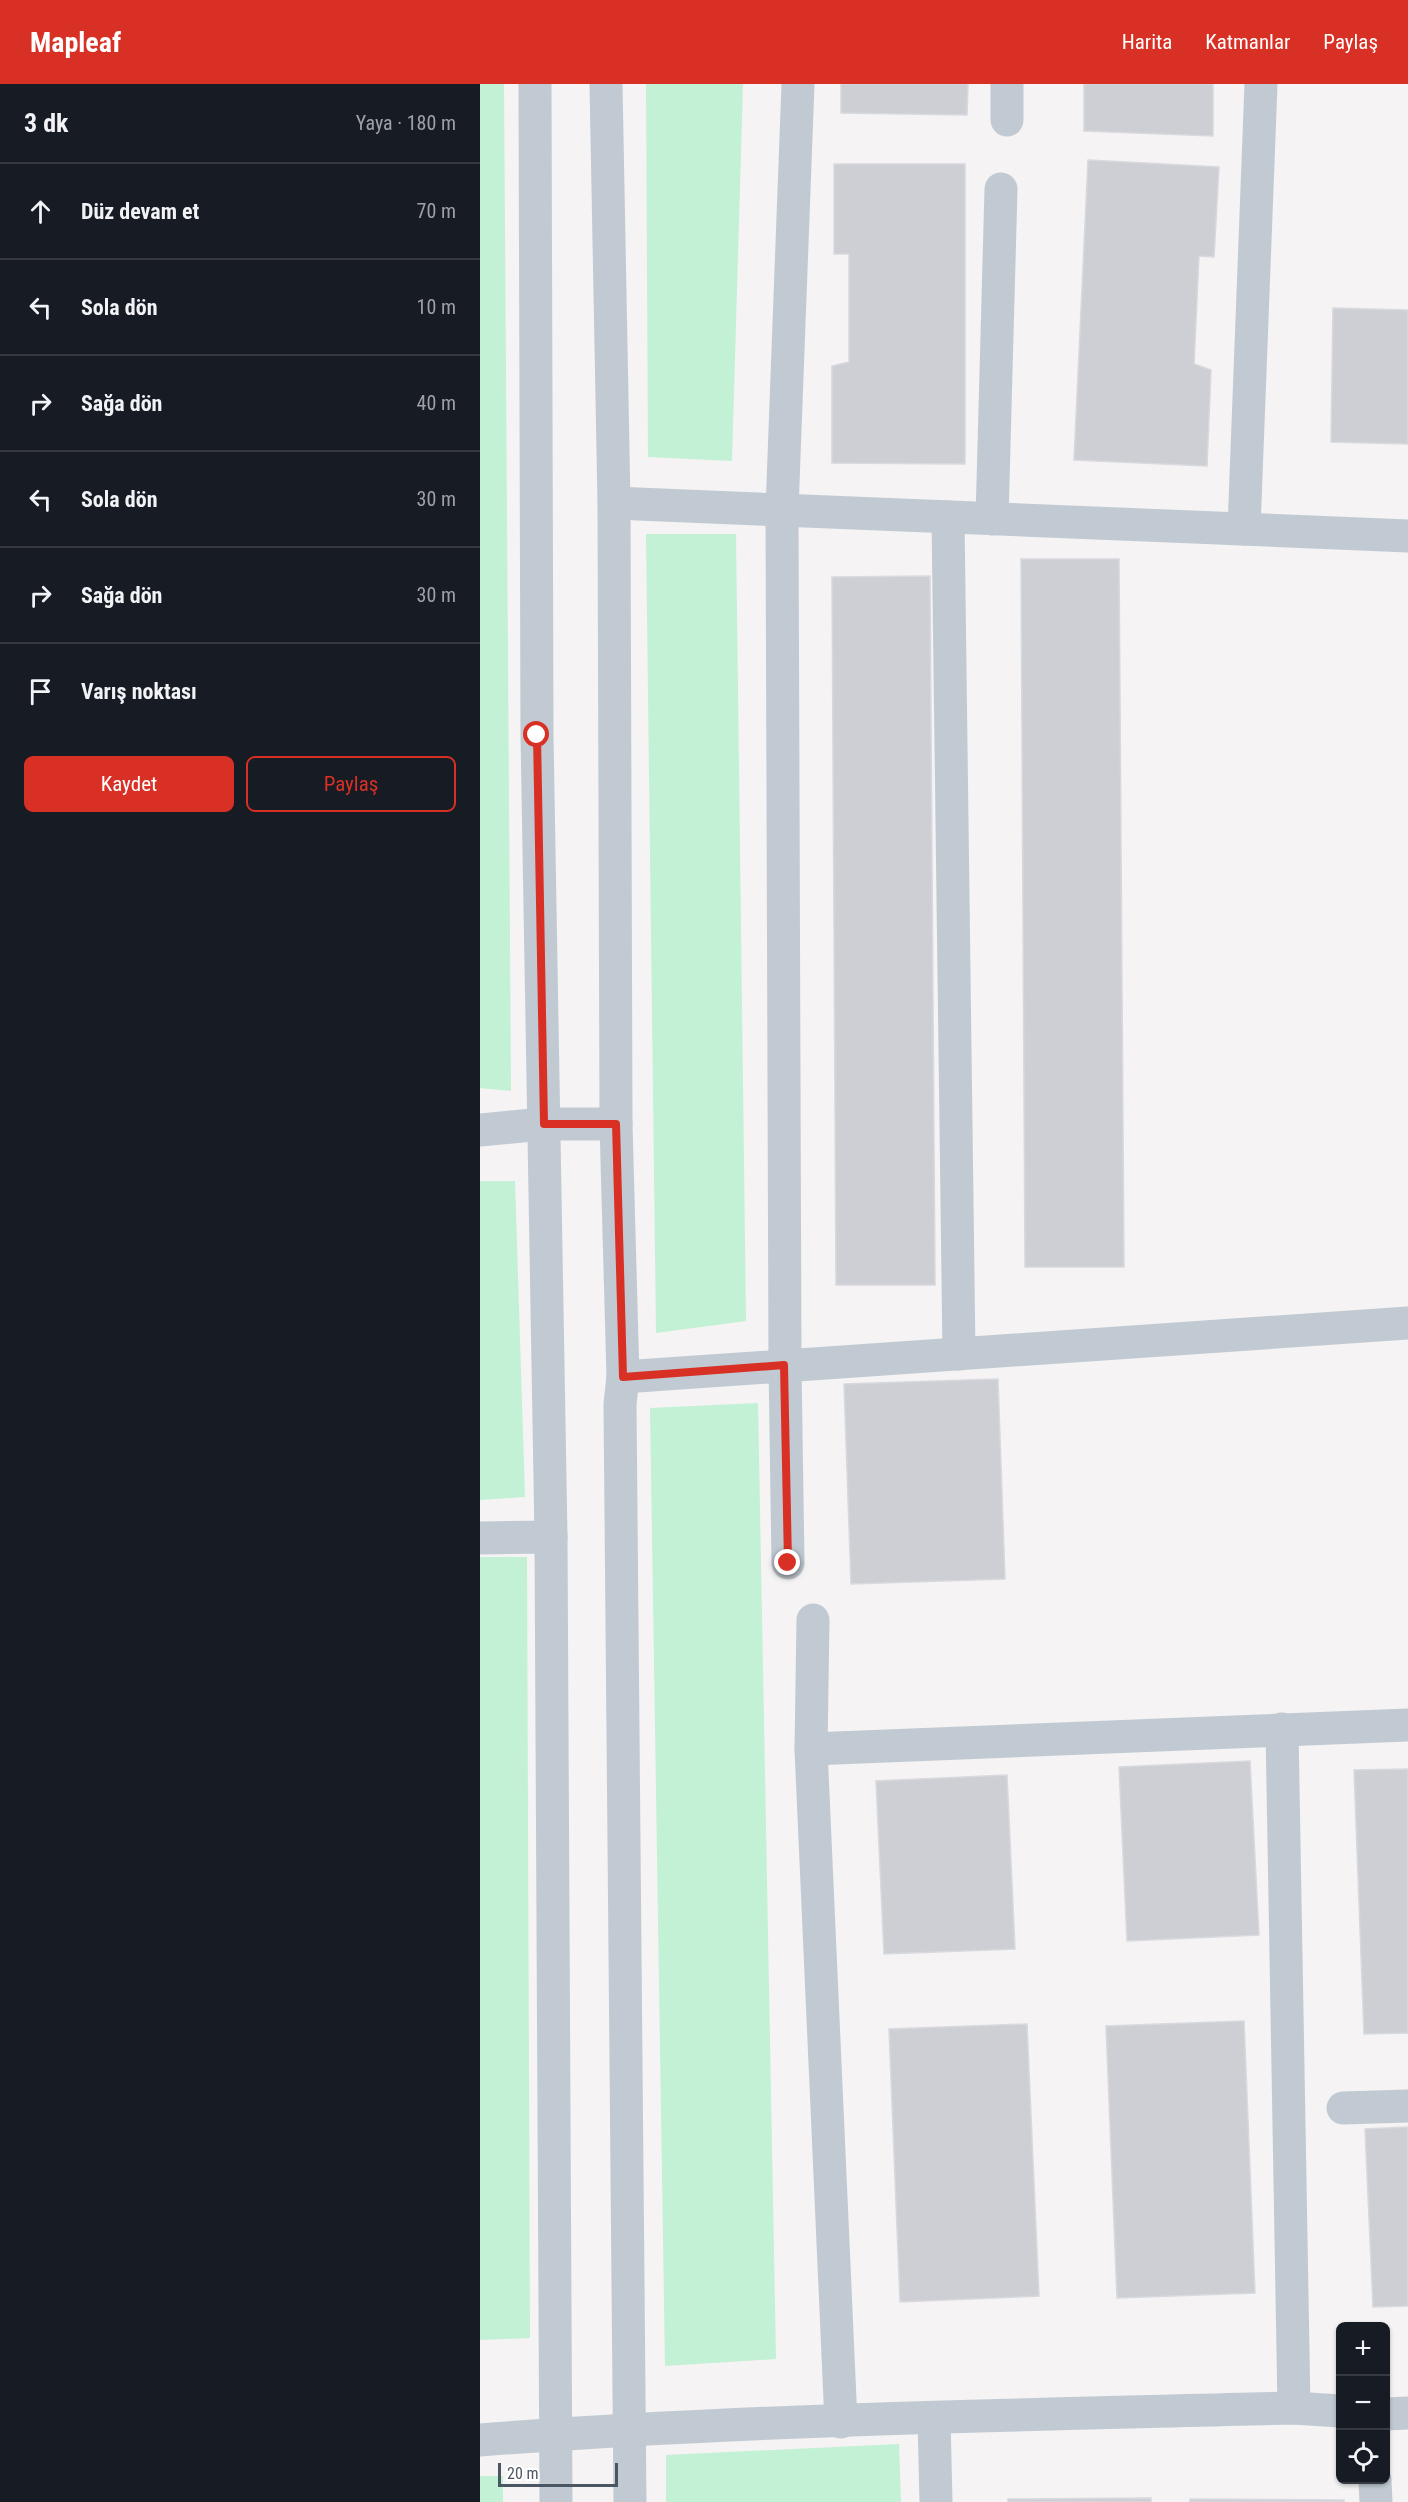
<!DOCTYPE html>
<html lang="tr">
<meta charset="utf-8">
<style>
:root{--surface:#171b24;--page:#20242c;--text:#f1f3f6;--muted:#9ea1a6;--line:#363941;--accent:#d93025}
body{margin:0;font-family:"Roboto Condensed",sans-serif;background:var(--page);color:var(--text)}
.controls{position:absolute;right:18px;bottom:18px;display:grid;overflow:hidden;border-radius:9px;box-shadow:0 2px 4px #0004}
.controls button{width:54px;height:54px;display:grid;place-items:center;padding:0;border:0;border-bottom:2px solid var(--line);background:var(--surface);color:var(--text);font:30px sans-serif}
.scale{position:absolute;left:18px;bottom:15px;width:120px;box-sizing:border-box;padding-left:6px;border:3px solid #4a5661;border-top:0;font-size:16px;line-height:21px;white-space:nowrap;color:#4a5661;-webkit-text-stroke:4px #fff;paint-order:stroke}
.stop{position:absolute;width:18px;height:18px;margin:-14px;border:4px solid #d93025;border-radius:50%;background:#fff}
.stop.end{background:#d93025;border-color:#fff;box-shadow:0 2px 6px #0008}
.list{margin:0;padding:0;list-style:none}
h2{display:flex;justify-content:space-between;align-items:center;height:78px;margin:0;padding:0 24px;font-size:26px}
h2 small{font-size:20px;font-weight:400;color:var(--muted)}
.list li{display:grid;grid-template-columns:39px 1fr auto;gap:18px;align-items:center;box-sizing:border-box;height:96px;padding:0 24px;border-top:2px solid var(--line)}
.list b{display:block;font-size:22px;white-space:nowrap}
.list em{font-size:20px;font-style:normal;color:var(--muted)}
.actions{display:flex;gap:12px;padding:18px 24px}
.actions a{flex:1;padding:14px 0;border:2px solid var(--accent);border-radius:9px;text-align:center;font-size:21px;color:var(--accent)}
.actions .main{background:var(--accent);color:#fff}
.icon{flex:none;width:33px;height:33px;fill:none;stroke:currentColor;stroke-width:2;stroke-linecap:round;stroke-linejoin:round}
.map{position:relative;flex:none;width:928px;height:2418px;overflow:hidden}
header{display:flex;align-items:center;gap:36px;box-sizing:border-box;height:84px;padding:0 30px;background:var(--accent);color:#fff}
header strong{font-size:28px}
nav{display:flex;gap:33px;margin-inline-start:auto;font-size:21px}
main{display:flex}
aside{flex:1;background:var(--surface)}
.map>svg:first-child{display:block}
</style>
<header>
<strong>Mapleaf</strong>
<nav><a>Harita</a><a>Katmanlar</a><a>Paylaş</a></nav>
</header>
<main>
<aside>
<h2>3 dk<small>Yaya · 180 m</small></h2>
<ul class="list">
<li><svg class="icon" aria-label="ahead" viewBox="0 0 24 24"><path d="M12 20V5M6 11l6-6 6 6"/></svg><div><b>Düz devam et</b></div><em>70 m</em></li>
<li><svg class="icon" aria-label="left" viewBox="0 0 24 24"><path d="M17 20v-9H6M10 6l-5 5 5 5"/></svg><div><b>Sola dön</b></div><em>10 m</em></li>
<li><svg class="icon" aria-label="right" viewBox="0 0 24 24"><path d="M7 20v-9h11M14 6l5 5-5 5"/></svg><div><b>Sağa dön</b></div><em>40 m</em></li>
<li><svg class="icon" aria-label="left" viewBox="0 0 24 24"><path d="M17 20v-9H6M10 6l-5 5 5 5"/></svg><div><b>Sola dön</b></div><em>30 m</em></li>
<li><svg class="icon" aria-label="right" viewBox="0 0 24 24"><path d="M7 20v-9h11M14 6l5 5-5 5"/></svg><div><b>Sağa dön</b></div><em>30 m</em></li>
<li><svg class="icon" aria-label="arrive" viewBox="0 0 24 24"><path d="M6 21V4h12l-3 4 3 4H6"/></svg><div><b>Varış noktası</b></div></li>
</ul>
<div class="actions"><a class="main">Kaydet</a><a>Paylaş</a></div>
</aside>
<div class="map">
<svg width="928" height="2418" viewBox="0 0 928 2418">
<rect width="100%" height="100%" fill="#f5f3f3"/>
<g fill="#c3f1d5">
<path d="M0,0H24L31,1007L0,1004Z"/>
<path d="M166,0H263L252,377L168,373Z"/>
<path d="M166,450H256L266,1237L176,1249Z"/>
<path d="M0,1097H35L45,1413L0,1416Z"/>
<path d="M278,1319L296,2275L185,2282L170,1324Z"/>
<path d="M0,1473H47L50,2254L0,2256Z"/>
<path d="M419,2360L421,2418H186V2371Z"/>
<rect x="0" y="2392" width="23" height="26"/>
</g>
<g fill="#cdcfd5" stroke="#d7d9de" stroke-width="1.5">
<path d="M361,0H488L487,31L361,29Z"/>
<path d="M604,0H733V52L604,47Z"/>
<path d="M608,76L739,83L734,173L719,172L714,280L731,286L727,382L594,376Z"/>
<path d="M354,80H485V380L352,379V282L369,278V170H354Z"/>
<path d="M853,224L928,226V360L851,358Z"/>
<path d="M541,475H639L644,1183H545Z"/>
<path d="M450,492L455,1201H356L352,493Z"/>
<path d="M518,1295L525,1495L371,1500L364,1300Z"/>
<path d="M770,1677L779,1851L647,1857L639,1683Z"/>
<path d="M928,1685V1949L884,1950L874,1686Z"/>
<path d="M527,1691L535,1865L404,1870L396,1697Z"/>
<path d="M764,1937L775,2209L637,2214L626,1942Z"/>
<path d="M547,1940L559,2212L420,2218L409,1945Z"/>
<path d="M928,2043V2222L893,2223L885,2045Z"/>
<path d="M671,2414V2418H528V2415Z"/>
<path d="M710,2415L864,2416V2418H710Z"/>
</g>
<g fill="none" stroke-linecap="round" stroke-linejoin="round">
<g stroke="#c1cad2" stroke-width="33">
<path d="M55,0L57,651L71,1453L76,2418"/>
<path d="M126,0L134,419L136,1040L143,1293L140,1320L150,2418"/>
<path d="M527,36V0"/>
<path d="M134,419L928,452"/>
<path d="M468,433L479,1270"/>
<path d="M512,435L521,105"/>
<path d="M764,445L781,0"/>
<path d="M0,1046L64,1040H136"/>
<path d="M143,1293L928,1239"/>
<path d="M0,1454L71,1453"/>
<path d="M308,1479L305,1281L302,426L318,0"/>
<path d="M333,1536L331,1665L361,2338"/>
<path d="M802,1645L814,2324"/>
<path d="M331,1665L928,1641"/>
<path d="M863,2024L928,2022"/>
<path d="M906,2330L928,2329"/>
<path d="M454,2334L456,2418"/>
<path d="M0,2356C271,2335 543,2331 814,2324L860,2327"/>
<path d="M895,2396L896,2418"/>
</g>
</g>
<g fill="none" stroke-linecap="round" stroke-linejoin="round">
<path stroke="#d93025" stroke-width="8" d="M57,651L64,1040H136L143,1293L304,1281L308,1479"/>
</g>
</svg>
<div class="controls">
<button>+</button>
<button>−</button>
<button><svg class="icon" aria-label="locate" viewBox="0 0 24 24"><circle cx="12" cy="12" r="6"/><path d="M12 2v4M12 18v4M2 12h4M18 12h4"/></svg></button>
</div>
<div class="scale">20 m</div>
<div class="stop" style="left:57px;top:651px"></div>
<div class="stop end" style="left:308px;top:1479px"></div>
</div>
</main>
